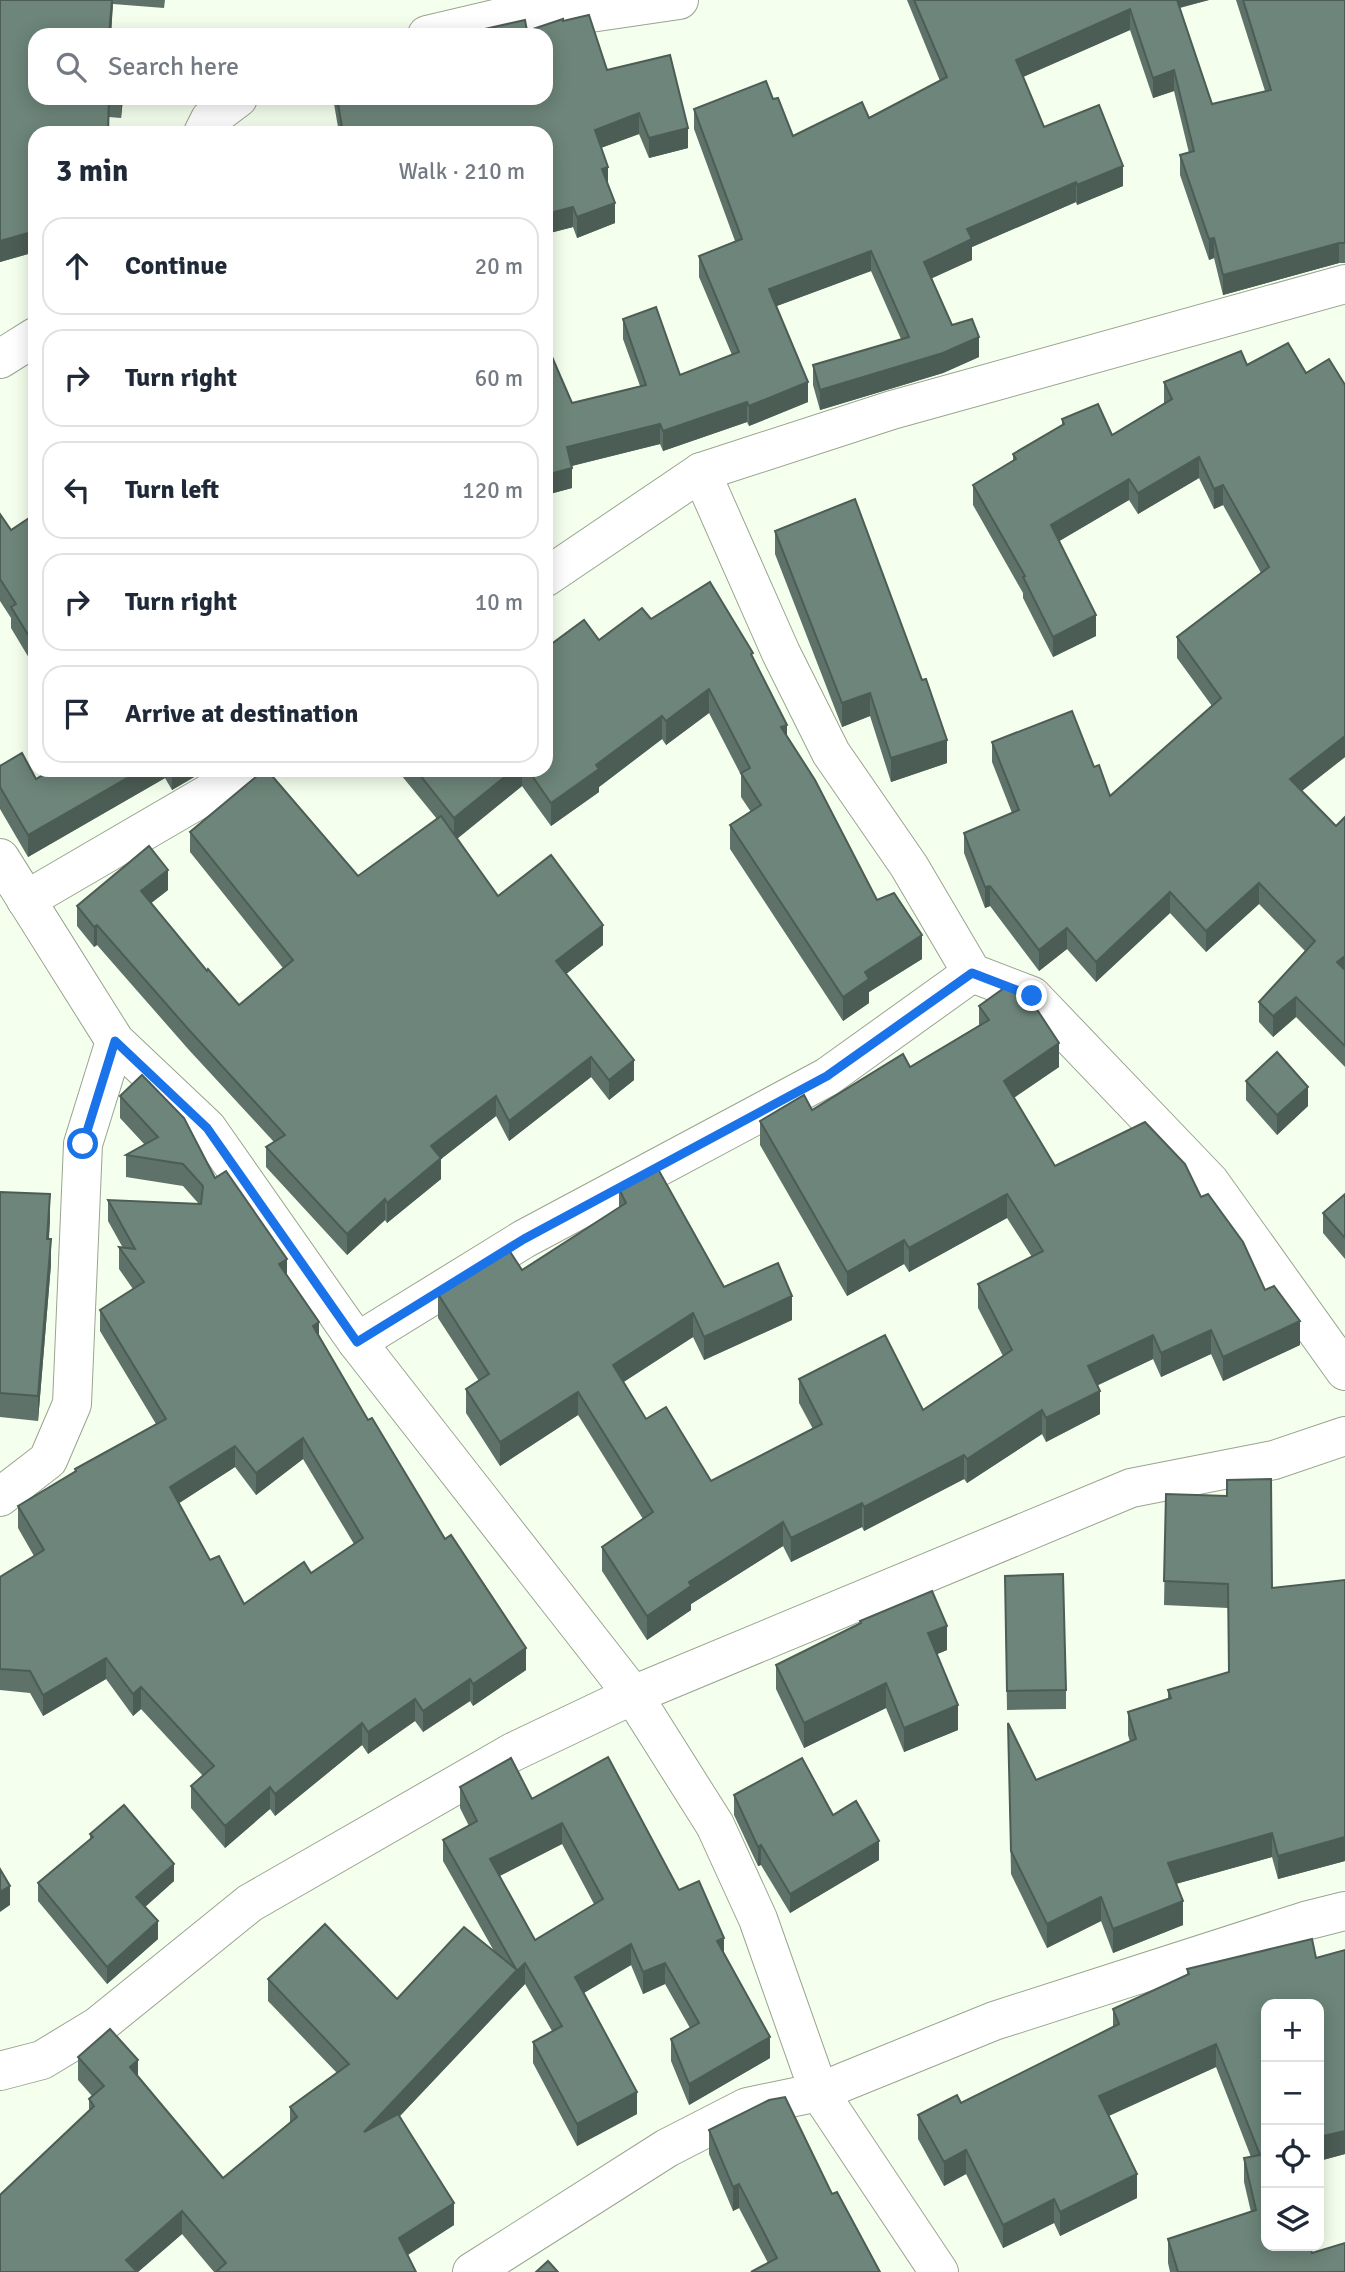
<!DOCTYPE html>
<meta charset="utf-8">
<style>
:root{--surface:#fff;--page:#f6f6f7;--text:#1f2937;--muted:#747a83;--line:#e0e1e3}
body{margin:0;font-family:Signika,sans-serif;background:var(--page);color:var(--text)}
.controls{position:absolute;right:21px;bottom:21px;display:grid;overflow:hidden;border-radius:14px;box-shadow:0 4px 18px #0003}
.controls button{width:63px;height:63px;display:grid;place-items:center;padding:0;border:0;border-bottom:2px solid var(--line);background:var(--surface);color:var(--text);font:35px sans-serif}
.stop{position:absolute;width:21px;height:21px;margin:-16px;border:5px solid #1a73e8;border-radius:50%;background:#fff}
.stop.end{background:#1a73e8;border-color:#fff;box-shadow:0 2px 7px #0008}
.list{margin:0;padding:0;list-style:none}
h2{display:flex;justify-content:space-between;align-items:center;height:91px;margin:0;padding:0 28px;font-size:30px}
h2 small{font-size:23px;font-weight:400;color:var(--muted)}
.list li{display:grid;grid-template-columns:46px 1fr auto;gap:21px;align-items:center;box-sizing:border-box;height:98px;margin:0 14px 14px;padding:0 14px;border:2px solid var(--line);border-radius:21px}
.list b{display:block;font-size:26px;white-space:nowrap}
.list em{font-size:23px;font-style:normal;color:var(--muted)}
.icon{flex:none;width:38px;height:38px;fill:none;stroke:currentColor;stroke-width:2;stroke-linecap:round;stroke-linejoin:round}
.map{position:relative;flex:none;width:1345px;height:2272px;overflow:hidden}
.search{position:absolute;background:var(--surface);box-shadow:0 4px 18px #0003;left:28px;top:28px;width:525px;height:77px;display:flex;align-items:center;gap:18px;box-sizing:border-box;padding:0 24px;border-radius:21px;color:var(--muted);font-size:26px}
.panel{position:absolute;background:var(--surface);box-shadow:0 4px 18px #0003;left:28px;top:126px;width:525px;height:651px;border-radius:21px}
.map>svg:first-child{display:block}
</style>
<div class="map">
<svg width="1345" height="2272" viewBox="0 0 1345 2272">
<rect width="100%" height="100%" fill="#f5ffed"/>
<g fill="none" stroke-linecap="round" stroke-linejoin="round">
<g stroke="#99a490" stroke-width="40">
<g id="minor">
<path d="M427,35L499,18L563,17L679,0"/>
<path d="M203,133L210,119L238,98"/>
<path d="M0,359L35,337"/>
<path d="M701,472L781,653L831,753L909,866L972,973L1032,996L1210,1182L1345,1371"/>
<path d="M546,577L701,472L892,410L1345,284"/>
<path d="M0,858L115,1041L207,1128L357,1342L633,1695L715,1825L758,1919L819,2092L939,2272"/>
<path d="M26,900L249,770"/>
<path d="M357,1342L524,1239L827,1077L972,973"/>
<path d="M0,1497L48,1460L72,1404L83,1144L115,1041"/>
<path d="M0,2071L42,2060L98,2026L250,1903L513,1752L633,1695L1131,1488L1274,1460L1345,1436"/>
<path d="M472,2272L667,2148L747,2107L819,2092L994,2021L1305,1921L1345,1911"/>
</g>
</g>
<use href="#minor" stroke="#fff" stroke-width="38"/>
</g>
<g fill="#5e7269" fill-rule="evenodd">
<path d="M0,0H165L164,8L113,4L111,35H35V98H123L121,118L109,117L35,133V252L0,262Z"/>
<path d="M907,0H1209L1180,8L1212,104L1265,91L1236,0H1345V263H1339L1223,295L1214,258L1209,260L1180,175V155L1189,153L1174,91L1153,98L1130,30L1023,77L1044,127L1123,186L1077,205L1076,202L972,247V260L931,278L952,325L979,357L943,373L820,410L813,385V365L901,339L871,271L776,306L808,402L749,426L747,422L663,451L660,444L572,466V488L546,495V343L572,403L640,386L623,339V319L680,375L732,355L699,277V256L735,241L694,129V109L773,99L793,136L869,118L940,81Z"/>
<path d="M563,21L607,70L688,148L649,158L639,134L601,148L615,223L577,238L573,227L546,234V133H339L333,98H546L527,31Z"/>
<path d="M1247,365L1306,373L1345,385V757L1302,791L1336,826L1345,817V1067L1296,1017L1273,1037L1259,1022V1002L1305,951L1259,904L1206,952L1170,913L1096,982L1067,949L1039,971L990,906L985,908L964,853V833L1012,813L992,762V742L1094,767L1110,796L1212,706L1177,658V637L1261,573L1223,505L1214,509L1199,478L1138,514L1129,500L1059,541L1096,636L1053,657L1023,598V593L973,505V485L1013,460V454L1062,425V419L1112,435L1164,403V382Z"/>
<path d="M0,514L11,530L35,514V668L11,628V618L0,601Z"/>
<path d="M775,531L947,763L891,782L870,716L842,727L775,554Z"/>
<path d="M651,619L753,659L787,736L877,900L922,959L869,992V1003L843,1021L730,849V825L751,812L741,797V775L709,713L666,745L662,739L599,787V792L551,826L522,786L457,839L498,896L603,945L566,974L634,1080L609,1100L591,1077L509,1141L496,1116L441,1159V1179L387,1223L385,1220L347,1255L266,1167V1147L274,1142L189,1050L97,945L94,947L77,926V906L168,890L151,903L207,971L239,1005L283,968L190,852V832L358,876L437,819L397,770H546V648L599,640Z"/>
<path d="M0,766L36,779L51,770H206L172,790L165,778L28,857L0,809Z"/>
<path d="M979,1006L1059,1067L1014,1098L1055,1166L1201,1197L1265,1290L1300,1345L1223,1381L1211,1354L1161,1377L1153,1359L1097,1385L1100,1414L1046,1442L1042,1434L967,1483L964,1479L864,1531L862,1527L791,1562L783,1546L691,1604V1610L647,1640L602,1571V1547L643,1519L578,1415L500,1466L466,1413V1389L479,1381L438,1318V1294L522,1270L619,1208V1189L724,1287L792,1320L704,1360L693,1337L623,1382L646,1419L711,1481L813,1429L799,1403V1379L923,1410L1003,1356L978,1308V1284L1032,1257L1007,1218L909,1272L904,1264L847,1296L760,1145V1121L812,1110L910,1067L979,1025Z"/>
<path d="M1246,1081L1308,1106L1277,1135L1246,1100Z"/>
<path d="M120,1096L215,1178L287,1276L319,1337L368,1420L445,1539L526,1670L473,1706L470,1701L423,1732L415,1721L368,1754L362,1745L275,1816L270,1809L225,1848L191,1808V1786L203,1776L141,1709L133,1716L106,1679L43,1716L30,1693L0,1690V1577L34,1556L18,1528V1506L75,1472V1469L156,1424L100,1331V1310L133,1289L119,1269V1247L123,1248L108,1221V1200L199,1204L183,1186L126,1177V1155L145,1145L120,1118ZM303,1459L354,1544L311,1573L244,1604L210,1560L179,1503L235,1467L256,1495Z"/>
<path d="M0,1192L50,1219L49,1239L51,1264L38,1421L0,1417Z"/>
<path d="M1345,1194V1259L1323,1233V1213Z"/>
<path d="M1166,1494L1272,1588L1345,1580V1861L1278,1879L1272,1857L1176,1884L1183,1925L1113,1953L1101,1921L1047,1948L1011,1874L1008,1723L1036,1780L1130,1742L1128,1735V1712L1168,1699V1690L1228,1672V1608L1164,1605Z"/>
<path d="M1005,1595L1066,1690V1709L1007,1710Z"/>
<path d="M860,1621L947,1650L937,1654L958,1730L904,1752L886,1708L804,1748L776,1689V1665L860,1624Z"/>
<path d="M460,1787L532,1799L679,1890L724,1954L770,2058L689,2105L671,2061V2039L690,2028L665,1984L643,1994L631,1965L584,1993L637,2114L577,2146L533,2063V2042L552,2031L525,1984L399,2117L454,2225L408,2255L416,2272H214L182,2234L138,2272L89,2111V2099L92,2096L78,2080V2057L138,2077L223,2178L290,2123V2107L337,2073L268,2001V1979L397,1999L494,1951L443,1861V1840L469,1826L460,1808ZM562,1844L594,1904L535,1940L499,1876Z"/>
<path d="M734,1795L833,1815L879,1860L790,1913L761,1865L758,1866L734,1815Z"/>
<path d="M90,1834L174,1881L145,1907L158,1939L107,1984L38,1901V1883L90,1839Z"/>
<path d="M1345,1950V2154L1319,2161V2004L1266,2246L1312,2253L1345,2272H1170L1168,2263V2239L1251,2212L1244,2182V2158L1251,2157L1216,2067L1109,2116L1137,2198L1060,2236L1054,2223L1003,2248L966,2174L944,2186L918,2139V2115L961,2103L1113,2027V2009L1187,1975V1969L1316,1958Z"/>
<path d="M709,2130L832,2194L880,2272L768,2263L739,2208L733,2211L709,2154Z"/>
</g>
<g fill="#4c5d55">
<path d="M112,0H113L111,35H109Z"/>
<path d="M1173,0H1209L1173,9Z"/>
<path d="M1130,9V30L1016,80V60Z"/>
<path d="M1174,70V91L1153,98V78Z"/>
<path d="M121,98H123L121,118Z"/>
<path d="M639,113V134L595,150V130Z"/>
<path d="M688,128V148L649,158V138Z"/>
<path d="M1123,166V186L1077,205V185Z"/>
<path d="M608,167V187L602,169Z"/>
<path d="M1076,182V202L972,247V260L924,282V262L967,229Z"/>
<path d="M615,203V223L577,238V217Z"/>
<path d="M573,207V227L546,234V214Z"/>
<path d="M35,231V252L0,262V241Z"/>
<path d="M1214,238V258L1209,260V239Z"/>
<path d="M1339,243V263L1223,295V275Z"/>
<path d="M871,251V271L769,309V289Z"/>
<path d="M979,337V357L943,373L820,410V390Z"/>
<path d="M808,382V402L749,426V406Z"/>
<path d="M747,402V422L663,451V431Z"/>
<path d="M660,424V444L567,467V447Z"/>
<path d="M1199,457V478L1138,514V493Z"/>
<path d="M572,468V488L546,495V475Z"/>
<path d="M1129,479V500L1051,546V525Z"/>
<path d="M1223,485V505L1214,509V489Z"/>
<path d="M1096,615V636L1053,657V637Z"/>
<path d="M709,689V713L666,745V721Z"/>
<path d="M870,693V716L842,727V703Z"/>
<path d="M662,716V739L599,787V792L551,826V803L596,765Z"/>
<path d="M787,725V748L781,727Z"/>
<path d="M1345,736V757L1290,800V779Z"/>
<path d="M947,740V763L891,782V758Z"/>
<path d="M141,770H165V778L28,857V835Z"/>
<path d="M172,770H206L172,790Z"/>
<path d="M513,770H522V786L454,841V818Z"/>
<path d="M168,870V890L141,911V891Z"/>
<path d="M1259,883V904L1206,952V931Z"/>
<path d="M990,886V906L985,908V887Z"/>
<path d="M1170,892V913L1096,982V962Z"/>
<path d="M97,925V945L94,947V927Z"/>
<path d="M603,925V945L556,982V961Z"/>
<path d="M1067,928V949L1039,971V950Z"/>
<path d="M922,935V959L869,992V1003L843,1021V997L865,972Z"/>
<path d="M1345,956V976L1337,962Z"/>
<path d="M1296,997V1017L1273,1037V1016Z"/>
<path d="M1059,1043V1067L1004,1104V1081Z"/>
<path d="M591,1057V1077L509,1141V1121Z"/>
<path d="M634,1060V1080L609,1100V1080Z"/>
<path d="M1308,1087V1106L1277,1135V1115Z"/>
<path d="M496,1096V1116L441,1159V1179L387,1223V1203L431,1146Z"/>
<path d="M50,1194V1219L47,1263V1239Z"/>
<path d="M1007,1194V1218L909,1272V1248Z"/>
<path d="M385,1199V1220L347,1255V1234Z"/>
<path d="M51,1239V1264L38,1421V1396Z"/>
<path d="M904,1240V1264L847,1296V1272Z"/>
<path d="M287,1259V1280L279,1264Z"/>
<path d="M792,1296V1320L704,1360V1337Z"/>
<path d="M693,1313V1337L613,1389V1365Z"/>
<path d="M1300,1321V1345L1223,1381V1357Z"/>
<path d="M319,1322V1344L313,1326Z"/>
<path d="M1211,1330V1354L1161,1377V1353Z"/>
<path d="M1153,1335V1359L1088,1390V1366Z"/>
<path d="M1100,1391V1414L1046,1442V1418Z"/>
<path d="M578,1392V1415L500,1466V1442Z"/>
<path d="M1042,1410V1434L967,1483V1459Z"/>
<path d="M303,1438V1459L256,1495V1473Z"/>
<path d="M235,1446V1467L170,1509V1487Z"/>
<path d="M964,1455V1479L864,1531V1507Z"/>
<path d="M862,1503V1527L791,1562V1538Z"/>
<path d="M783,1522V1546L691,1604V1610L647,1640V1616L689,1582Z"/>
<path d="M947,1626V1650L928,1658V1633Z"/>
<path d="M526,1648V1670L473,1706V1684Z"/>
<path d="M106,1658V1679L43,1716V1695Z"/>
<path d="M470,1679V1701L423,1732V1711Z"/>
<path d="M886,1683V1708L804,1748V1723Z"/>
<path d="M141,1687V1709L133,1716V1694Z"/>
<path d="M415,1699V1721L368,1754V1732Z"/>
<path d="M958,1705V1730L904,1752V1728Z"/>
<path d="M362,1723V1745L275,1816V1794Z"/>
<path d="M270,1787V1809L225,1848V1826Z"/>
<path d="M562,1823V1844L490,1881V1859Z"/>
<path d="M1272,1833V1857L1168,1886V1863Z"/>
<path d="M1345,1837V1861L1278,1879V1856Z"/>
<path d="M879,1841V1860L790,1913V1894Z"/>
<path d="M761,1845V1865L758,1866V1847Z"/>
<path d="M174,1864V1881L136,1915V1897Z"/>
<path d="M10,1886V1905L0,1912V1892Z"/>
<path d="M1101,1897V1921L1047,1948V1924Z"/>
<path d="M1183,1901V1925L1113,1953V1929Z"/>
<path d="M158,1921V1939L107,1984V1967Z"/>
<path d="M724,1938V1959L717,1941Z"/>
<path d="M631,1944V1965L575,1998V1977Z"/>
<path d="M525,1963V1984L517,1992V1971Z"/>
<path d="M665,1963V1984L643,1994V1972Z"/>
<path d="M517,1970V1992L364,2154V2132Z"/>
<path d="M770,2037V2058L689,2105V2084Z"/>
<path d="M1216,2044V2067L1099,2120V2096Z"/>
<path d="M138,2060V2083L130,2067Z"/>
<path d="M637,2092V2114L577,2146V2124Z"/>
<path d="M1345,2131V2154L1319,2161V2137Z"/>
<path d="M966,2150V2174L944,2186V2162Z"/>
<path d="M1137,2174V2198L1060,2236V2212Z"/>
<path d="M739,2184V2208L733,2211V2187Z"/>
<path d="M1054,2199V2223L1003,2248V2225Z"/>
<path d="M454,2203V2225L399,2260V2238Z"/>
<path d="M182,2211V2234L138,2272L126,2260Z"/>
</g>
<g fill="#6d857a" stroke="#4c5d55" stroke-width="2" fill-rule="evenodd">
<path d="M0,0H112L109,35H35V98H109L108,133H35V231L0,241Z"/>
<path d="M914,0H1177L1212,104L1271,90L1243,0H1345V243H1339L1223,275L1214,238L1209,239L1180,155L1194,151L1174,70L1153,78L1130,9L1016,60L1044,127L1099,105L1123,166L1077,185L1076,182L967,229L972,239L924,262L952,325L972,319L979,337L943,353L820,390L813,365L909,337L871,251L769,289L808,382L749,406L747,402L663,431L660,424L567,447L572,468L546,475V343L572,403L646,385L623,319L656,307L680,375L739,352L699,256L742,239L694,109L766,81L773,99L778,98L793,136L862,102L869,118L947,77Z"/>
<path d="M589,15L607,70L670,55L688,128L649,138L639,113L595,130L608,167L602,169L615,203L577,217L573,207L546,214V133H343L337,98H546V35H458L525,20L527,31L563,19V21Z"/>
<path d="M1288,343L1306,373L1329,359L1345,385V736L1290,779L1336,826L1345,817V956L1337,962L1345,970V1046L1296,997L1273,1016L1259,1002L1315,941L1259,883L1206,931L1170,892L1096,962L1067,928L1039,950L990,886L985,887L964,833L1019,810L992,742L1072,711L1094,767L1099,765L1110,796L1221,698L1177,637L1269,567L1223,485L1214,489L1199,457L1138,493L1129,479L1051,525L1096,615L1053,637L1023,577L1025,576L973,485L1016,459L1013,454L1064,424L1062,419L1098,404L1112,435L1172,399L1164,382L1241,351L1247,365Z"/>
<path d="M855,499L922,680L926,679L947,740L891,758L870,693L842,703L775,531Z"/>
<path d="M0,514L11,530L35,514V646L11,607L16,604L0,579Z"/>
<path d="M710,582L753,653L751,654L787,725L781,727L815,780L877,900L894,893L922,935L865,972L869,979L843,997L730,825L761,805L741,773L750,768L709,689L666,721L662,716L596,765L599,769L551,803L528,770H546V669H547L546,648L584,620L599,640L642,608L651,619Z"/>
<path d="M22,753L36,779L51,770H141L28,835L0,787V766Z"/>
<path d="M264,770H267L358,876L441,816L498,896L551,855L603,925L556,961L634,1060L609,1080L591,1057L509,1121L496,1096L431,1146L441,1158L387,1203L385,1199L347,1234L266,1147L285,1135L189,1030L97,925L94,927L77,906L149,846L168,870L141,891L207,971L208,969L239,1005L293,960L190,832Z"/>
<path d="M416,770H513L454,818Z"/>
<path d="M1007,986L1020,991L1036,1008L1059,1043L1004,1081L1055,1166L1145,1122L1185,1164L1201,1197L1208,1194L1243,1242L1265,1290L1274,1286L1300,1321L1223,1357L1211,1330L1161,1353L1153,1335L1088,1366L1100,1391L1046,1418L1042,1410L967,1459L964,1455L864,1507L862,1503L791,1538L783,1522L689,1582L691,1586L647,1616L602,1547L653,1512L578,1392L500,1442L466,1389L489,1374L438,1294L509,1250L522,1270L626,1203L619,1189L658,1169L724,1287L778,1263L792,1296L704,1337L693,1313L613,1365L646,1419L666,1407L711,1481L822,1424L799,1379L885,1335L923,1410L1012,1350L978,1284L1043,1251L1007,1194L909,1248L904,1240L847,1272L760,1121L804,1095L812,1110L903,1054L910,1067L989,1020L979,1006Z"/>
<path d="M1277,1052L1308,1087L1277,1115L1246,1081Z"/>
<path d="M142,1075L184,1118L215,1178L226,1171L287,1259L279,1264L319,1322L313,1326L368,1420L372,1418L445,1539L451,1535L526,1648L473,1684L470,1679L423,1711L415,1699L368,1732L362,1723L275,1794L270,1787L225,1826L191,1786L214,1766L141,1687L133,1694L106,1658L43,1695L30,1671L0,1669V1577L44,1550L18,1506L76,1471L75,1469L166,1419L100,1310L144,1282L119,1247L135,1249L108,1200L201,1204L203,1186L183,1164L126,1155L158,1137L120,1096ZM303,1438L363,1538L311,1573L304,1562L244,1604L219,1556L210,1560L170,1487L235,1446L256,1473Z"/>
<path d="M0,1192L50,1194L47,1239H51L38,1396L0,1393Z"/>
<path d="M1345,1194V1238L1323,1213Z"/>
<path d="M1271,1479L1272,1588L1345,1580V1837L1278,1856L1272,1833L1168,1863L1183,1901L1113,1929L1101,1897L1047,1924L1011,1851L1008,1723L1036,1780L1136,1739L1128,1712L1171,1698L1168,1690L1229,1672L1228,1584L1164,1581L1166,1494L1227,1496V1480Z"/>
<path d="M1063,1574L1066,1690L1007,1691L1005,1576Z"/>
<path d="M932,1591L947,1626L928,1633L958,1705L904,1728L886,1683L804,1723L776,1665L861,1623L860,1621Z"/>
<path d="M608,1757L679,1890L699,1881L724,1938L717,1941L770,2037L689,2084L671,2039L699,2023L665,1963L643,1972L631,1944L575,1977L637,2092L577,2124L533,2042L562,2026L525,1963L517,1971L443,1840L477,1821L460,1787L511,1758L532,1799ZM562,1823L603,1899L535,1940L490,1859Z"/>
<path d="M802,1758L833,1815L856,1801L879,1841L790,1894L761,1845L758,1847L734,1795Z"/>
<path d="M124,1805L174,1864L136,1897L158,1921L107,1967L38,1883L93,1837L90,1834Z"/>
<path d="M0,1869L10,1886L0,1892Z"/>
<path d="M325,1924L397,1999L464,1927L517,1970L364,2132L398,2114L454,2203L399,2238L416,2272H216L226,2263L182,2211L126,2260L137,2272H0V2195L94,2106L89,2099L104,2086L78,2057L110,2029L138,2060L130,2067L223,2178L297,2117L290,2107L349,2064L268,1979Z"/>
<path d="M1312,1939L1316,1958L1345,1950V2131L1319,2137V2004H1266V2246H1310L1312,2253L1345,2243V2272H1178L1168,2239L1256,2210L1244,2158L1260,2155L1216,2044L1099,2096L1137,2174L1060,2212L1054,2199L1003,2225L966,2150L944,2162L918,2115L957,2095L961,2103L1119,2024L1113,2009L1189,1974L1187,1969Z"/>
<path d="M785,2097L832,2194L837,2192L880,2272H751L777,2258L739,2184L733,2187L709,2130L769,2100Z"/>
<path d="M548,2261L558,2272H536Z"/>
</g>
<g fill="none" stroke-linecap="round" stroke-linejoin="round">
<path stroke="#1a73e8" stroke-width="9" d="M83,1144L115,1041L207,1128L357,1342L524,1239L827,1076L972,973L1032,996"/>
</g>
</svg>
<div class="controls">
<button>+</button>
<button>−</button>
<button><svg class="icon" aria-label="locate" viewBox="0 0 24 24"><circle cx="12" cy="12" r="6"/><path d="M12 2v4M12 18v4M2 12h4M18 12h4"/></svg></button>
<button><svg class="icon" aria-label="layers" viewBox="0 0 24 24"><path d="M12 4l9 5-9 5-9-5zM3 14l9 5 9-5"/></svg></button>
</div>
<div class="stop" style="left:83px;top:1144px"></div>
<div class="stop end" style="left:1032px;top:996px"></div>
<div class="search"><svg class="icon" aria-label="search" viewBox="0 0 24 24"><circle cx="10" cy="10" r="6"/><path d="M15 15l6 6"/></svg>Search here</div>
<section class="panel">
<h2>3 min<small>Walk · 210 m</small></h2>
<ul class="list">
<li><svg class="icon" aria-label="ahead" viewBox="0 0 24 24"><path d="M12 20V5M6 11l6-6 6 6"/></svg><div><b>Continue</b></div><em>20 m</em></li>
<li><svg class="icon" aria-label="right" viewBox="0 0 24 24"><path d="M7 20v-9h11M14 6l5 5-5 5"/></svg><div><b>Turn right</b></div><em>60 m</em></li>
<li><svg class="icon" aria-label="left" viewBox="0 0 24 24"><path d="M17 20v-9H6M10 6l-5 5 5 5"/></svg><div><b>Turn left</b></div><em>120 m</em></li>
<li><svg class="icon" aria-label="right" viewBox="0 0 24 24"><path d="M7 20v-9h11M14 6l5 5-5 5"/></svg><div><b>Turn right</b></div><em>10 m</em></li>
<li><svg class="icon" aria-label="arrive" viewBox="0 0 24 24"><path d="M6 21V4h12l-3 4 3 4H6"/></svg><div><b>Arrive at destination</b></div></li>
</ul>
</section>
</div>
